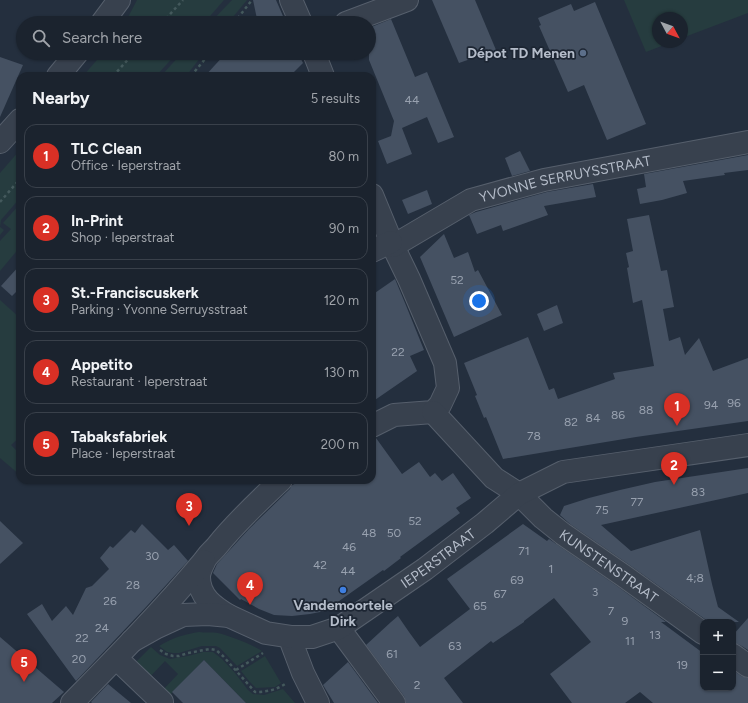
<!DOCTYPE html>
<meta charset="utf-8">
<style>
:root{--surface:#1b232e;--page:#242b36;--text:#f1f3f6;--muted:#a0a4aa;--line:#39404a;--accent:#d93025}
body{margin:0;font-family:Figtree,sans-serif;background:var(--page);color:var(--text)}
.controls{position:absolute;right:12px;bottom:12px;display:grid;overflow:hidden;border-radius:8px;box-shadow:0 1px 3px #0004}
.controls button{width:36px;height:36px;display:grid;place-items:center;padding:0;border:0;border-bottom:1px solid var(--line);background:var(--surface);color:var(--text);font:20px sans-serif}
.compass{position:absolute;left:652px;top:12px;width:36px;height:36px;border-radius:50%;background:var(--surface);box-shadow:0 1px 3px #0004;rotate:131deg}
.you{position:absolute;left:479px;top:301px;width:14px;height:14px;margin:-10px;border:3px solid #fff;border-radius:50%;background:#1a73e8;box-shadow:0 0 0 6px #1a73e833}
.badge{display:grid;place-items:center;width:26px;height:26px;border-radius:50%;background:var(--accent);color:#fff;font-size:13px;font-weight:700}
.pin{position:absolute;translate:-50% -33px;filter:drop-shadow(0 1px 2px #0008)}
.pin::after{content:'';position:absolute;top:21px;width:14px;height:12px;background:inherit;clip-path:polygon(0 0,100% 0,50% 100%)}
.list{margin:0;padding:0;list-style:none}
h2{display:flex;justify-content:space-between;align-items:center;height:52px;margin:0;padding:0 16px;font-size:17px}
h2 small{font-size:13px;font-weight:400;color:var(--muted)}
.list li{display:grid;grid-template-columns:26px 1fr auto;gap:12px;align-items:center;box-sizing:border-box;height:64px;margin:0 8px 8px;padding:0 8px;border:1px solid var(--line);border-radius:12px}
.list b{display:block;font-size:15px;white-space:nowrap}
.list p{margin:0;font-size:13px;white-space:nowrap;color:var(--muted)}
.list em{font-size:13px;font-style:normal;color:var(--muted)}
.icon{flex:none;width:22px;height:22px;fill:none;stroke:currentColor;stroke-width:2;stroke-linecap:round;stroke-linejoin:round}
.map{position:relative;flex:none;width:748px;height:703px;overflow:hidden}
.search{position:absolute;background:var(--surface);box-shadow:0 1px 3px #0004;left:16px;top:16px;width:360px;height:44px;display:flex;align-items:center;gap:10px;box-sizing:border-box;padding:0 14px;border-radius:22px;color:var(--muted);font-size:15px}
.panel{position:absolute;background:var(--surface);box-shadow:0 1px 3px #0004;left:16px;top:72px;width:360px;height:412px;border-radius:12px}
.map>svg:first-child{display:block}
</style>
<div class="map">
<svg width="748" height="703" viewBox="0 0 748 703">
<rect width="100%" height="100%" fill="#242f3e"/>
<g fill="#263c3f">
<path d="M137,0H224L204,23H125Z"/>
<path d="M232,0H247L228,23H210Z"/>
<path d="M624,0H748V13L682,38V18H658V42H672L646,52Z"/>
<path d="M103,53H177L156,76H83Z"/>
<path d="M182,53H204L186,76H161Z"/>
<path d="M20,150V198L1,220L0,227L4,230L0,235V173Z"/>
<path d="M20,204V247L0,271V241L11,229L3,223Z"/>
<path d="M0,300L20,318V437L11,445L20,454V475L0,458Z"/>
<path d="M199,632C205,633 212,632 218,633C230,636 251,644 262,651L237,666L220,648L216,646H202L179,653H173L167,652L159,646C174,637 182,635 199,632Z"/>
<path d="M151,647L160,655L170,659L188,656L203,652H213L222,659L235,673L248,690L253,694L264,695L283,689L295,703H246L204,660L167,698L160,693L178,674L165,661L147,680L131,667Z"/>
<path d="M265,656L281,683L275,687L256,688L249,681L241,671Z"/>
</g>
<g fill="#455162">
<path d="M253,0H276L286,23H253L257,19Z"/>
<path d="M432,0H475L496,50L459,63Z"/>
<path d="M595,2L646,124L607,140L584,85L568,92L539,26L541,25L538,18L571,4L574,11Z"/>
<path d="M391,19L415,77L427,72L454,137L438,143L427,117L402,128L412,154L387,164L378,141L391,136L394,121L369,60V28Z"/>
<path d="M226,53H298L303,63L290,76H205Z"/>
<path d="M0,57L23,65L0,117Z"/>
<path d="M520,151L530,171L512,176L505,158Z"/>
<path d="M748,155V170L724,173L725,175L683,181L687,193L662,200L640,204L637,189L646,187L644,174Z"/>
<path d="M593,184L596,197L544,206L548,215L503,231L501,225L477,234L469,215L476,212L547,192Z"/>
<path d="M427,190L432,204L408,214L402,200Z"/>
<path d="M649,215L661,271L667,270L674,307L663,309L669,341L680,337L685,355L699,338L713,371L748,358V421L636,437L503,459L486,417L484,418L475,396L477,395L464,363L528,337L540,367L549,390L554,388L558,399L615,379L613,373L654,366L642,300L633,303L627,268L629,267L626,253L633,251L627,219Z"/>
<path d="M444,234L454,258L468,252L475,272L478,270L502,315L454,337L420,257Z"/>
<path d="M20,265V288L12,296L1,286Z"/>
<path d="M395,279L405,303L424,350L410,356L417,371L372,402V295Z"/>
<path d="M557,305L563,323L544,331L537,314Z"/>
<path d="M372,438H376L402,474L419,462L430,477L435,473L442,481L453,473L471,498L456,508L460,513L400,557L401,558L384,571L383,570L325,611L310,614L292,616L274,615L259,609L241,599L240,600L213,573L217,564L249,529L290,489L291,486L301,480H372Z"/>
<path d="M748,468V493L601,525L631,551L700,530L712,584L718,607L739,622H709L631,566L570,524L560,515L564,506L589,498L620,490L655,482Z"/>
<path d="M0,521L23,543L0,564Z"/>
<path d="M142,524L168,550L174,545L188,561L146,607L76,681L27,614L42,604L52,621L66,606L73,615L86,588L92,586L109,569L100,558L110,546L113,548L131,530L135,533Z"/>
<path d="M523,524L547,541L549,539L617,586L666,622H661L703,653V688H733V670L741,676L748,678V703H653L640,692L625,703H572L550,674L591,642L554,598L524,621V622L493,643L491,641L444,678L463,703H406L404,696L366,645L391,622L398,616L409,632L420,647L437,634L470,609L447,579Z"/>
<path d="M748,618V650L740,645L733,643V635Z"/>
<path d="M0,637L64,692L52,703H0Z"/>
<path d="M204,660L246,703H183L172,692Z"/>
<path d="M348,662L378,703H334L323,685Z"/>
<path d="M108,684L131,703H92L91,702Z"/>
</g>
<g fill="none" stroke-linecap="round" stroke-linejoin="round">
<g stroke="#565f6c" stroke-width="24">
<g id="minor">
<path d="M291,0L301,23"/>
<path d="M102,23L119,0"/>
<path d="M346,23L407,0"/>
<path d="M314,53L323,76"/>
<path d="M58,76L77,53"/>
<path d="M0,142L20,120"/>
<path d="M372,195L393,246L409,279L445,363L448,388L440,405L433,412L394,415L372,426"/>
<path id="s1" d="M393,246L471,200L544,180L748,142"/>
<path d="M372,251L391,242"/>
<path id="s2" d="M433,412L494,478L519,494L543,518L563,534L624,576L703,633"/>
<path d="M229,616C214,607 199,597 199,577C199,573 202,566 204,562C206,556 213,551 217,546C236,522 259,501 281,480"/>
<path d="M339,628L343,634L394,703"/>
<path d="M292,637V644L303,673L318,703"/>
<path id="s3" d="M132,641L157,627L183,615L208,614L229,616L266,633L292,637H312L339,628L425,569L485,523L519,494L563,472L748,445"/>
<path d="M733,655L748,666"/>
<path d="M116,658L162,702"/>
<path d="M72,703C117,657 162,611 204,561"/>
</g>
</g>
<g stroke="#44595c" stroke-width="2.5" stroke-dasharray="3 3" stroke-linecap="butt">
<path d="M162,23L183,0"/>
<path d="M234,23L252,0"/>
<path d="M113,76L134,53"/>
<path d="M191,76L210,53"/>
<path d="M0,202L20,179"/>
<path d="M160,650L166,654L173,656H179L188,653L210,649L216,650L223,656L255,692C266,692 276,690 285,684"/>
<path d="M236,670L263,653"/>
</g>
<use href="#minor" stroke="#38414e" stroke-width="22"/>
</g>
<circle fill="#5c6f8a" stroke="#1d2633" stroke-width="1.5" cx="583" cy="53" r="4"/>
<circle fill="#3f7fe0" stroke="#1d2633" stroke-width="1.5" cx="343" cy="590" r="4"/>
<g text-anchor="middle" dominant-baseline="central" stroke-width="3.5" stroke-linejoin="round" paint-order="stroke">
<g font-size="12" fill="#98a1af">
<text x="412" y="100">44</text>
<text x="457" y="280">52</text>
<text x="398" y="352">22</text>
<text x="734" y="403">96</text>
<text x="711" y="405">94</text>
<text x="646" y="410">88</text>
<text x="618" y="415">86</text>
<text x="593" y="418">84</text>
<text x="571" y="422">82</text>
<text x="534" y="436">78</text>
<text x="698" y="492">83</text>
<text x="637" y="502">77</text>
<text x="602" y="510">75</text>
<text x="415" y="521">52</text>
<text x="369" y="533">48</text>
<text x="394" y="533">50</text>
<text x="349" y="547">46</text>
<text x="524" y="551">71</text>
<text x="152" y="556">30</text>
<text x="320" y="565">42</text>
<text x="551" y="569">1</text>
<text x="348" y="571">44</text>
<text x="695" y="578">4;8</text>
<text x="517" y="580">69</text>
<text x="133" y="585">28</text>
<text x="595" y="592">3</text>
<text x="500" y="594">67</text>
<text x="110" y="601">26</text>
<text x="480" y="606">65</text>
<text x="611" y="611">7</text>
<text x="625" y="621">9</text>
<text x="102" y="628">24</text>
<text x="655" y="635">13</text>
<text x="82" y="638">22</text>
<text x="630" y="641">11</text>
<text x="455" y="646">63</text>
<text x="392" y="654">61</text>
<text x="79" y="659">20</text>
<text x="682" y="665">19</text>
<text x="417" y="685">2</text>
</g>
<g font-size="14" font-weight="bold" fill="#b4bcc9" stroke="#1d2633" text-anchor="end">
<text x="575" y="53">Dépot TD Menen</text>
<text x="343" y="605" text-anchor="middle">Vandemoortele<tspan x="343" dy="16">Dirk</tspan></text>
</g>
<g font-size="14" fill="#b4bcc9" stroke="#1d2633">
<text stroke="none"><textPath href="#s1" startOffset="187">YVONNE SERRUYSSTRAAT</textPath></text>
<text stroke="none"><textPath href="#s3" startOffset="340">IEPERSTRAAT</textPath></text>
<text stroke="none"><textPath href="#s2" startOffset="235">KUNSTENSTRAAT</textPath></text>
</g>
</g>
</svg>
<div class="controls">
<button>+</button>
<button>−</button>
</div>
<svg class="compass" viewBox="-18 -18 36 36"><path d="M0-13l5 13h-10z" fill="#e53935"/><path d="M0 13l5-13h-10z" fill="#a0a4aa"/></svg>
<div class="you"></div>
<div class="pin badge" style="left:677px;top:426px">1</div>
<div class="pin badge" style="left:674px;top:485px">2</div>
<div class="pin badge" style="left:189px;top:526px">3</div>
<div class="pin badge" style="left:250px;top:605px">4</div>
<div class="pin badge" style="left:24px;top:682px">5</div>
<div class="search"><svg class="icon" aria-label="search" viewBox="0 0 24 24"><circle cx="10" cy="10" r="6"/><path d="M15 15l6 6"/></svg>Search here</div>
<section class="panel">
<h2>Nearby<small>5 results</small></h2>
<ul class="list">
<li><span class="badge">1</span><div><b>TLC Clean</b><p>Office · Ieperstraat</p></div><em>80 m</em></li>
<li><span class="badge">2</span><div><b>In-Print</b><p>Shop · Ieperstraat</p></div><em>90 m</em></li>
<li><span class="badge">3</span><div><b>St.-Franciscuskerk</b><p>Parking · Yvonne Serruysstraat</p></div><em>120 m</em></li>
<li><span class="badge">4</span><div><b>Appetito</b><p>Restaurant · Ieperstraat</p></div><em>130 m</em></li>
<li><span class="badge">5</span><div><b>Tabaksfabriek</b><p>Place · Ieperstraat</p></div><em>200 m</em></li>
</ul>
</section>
</div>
